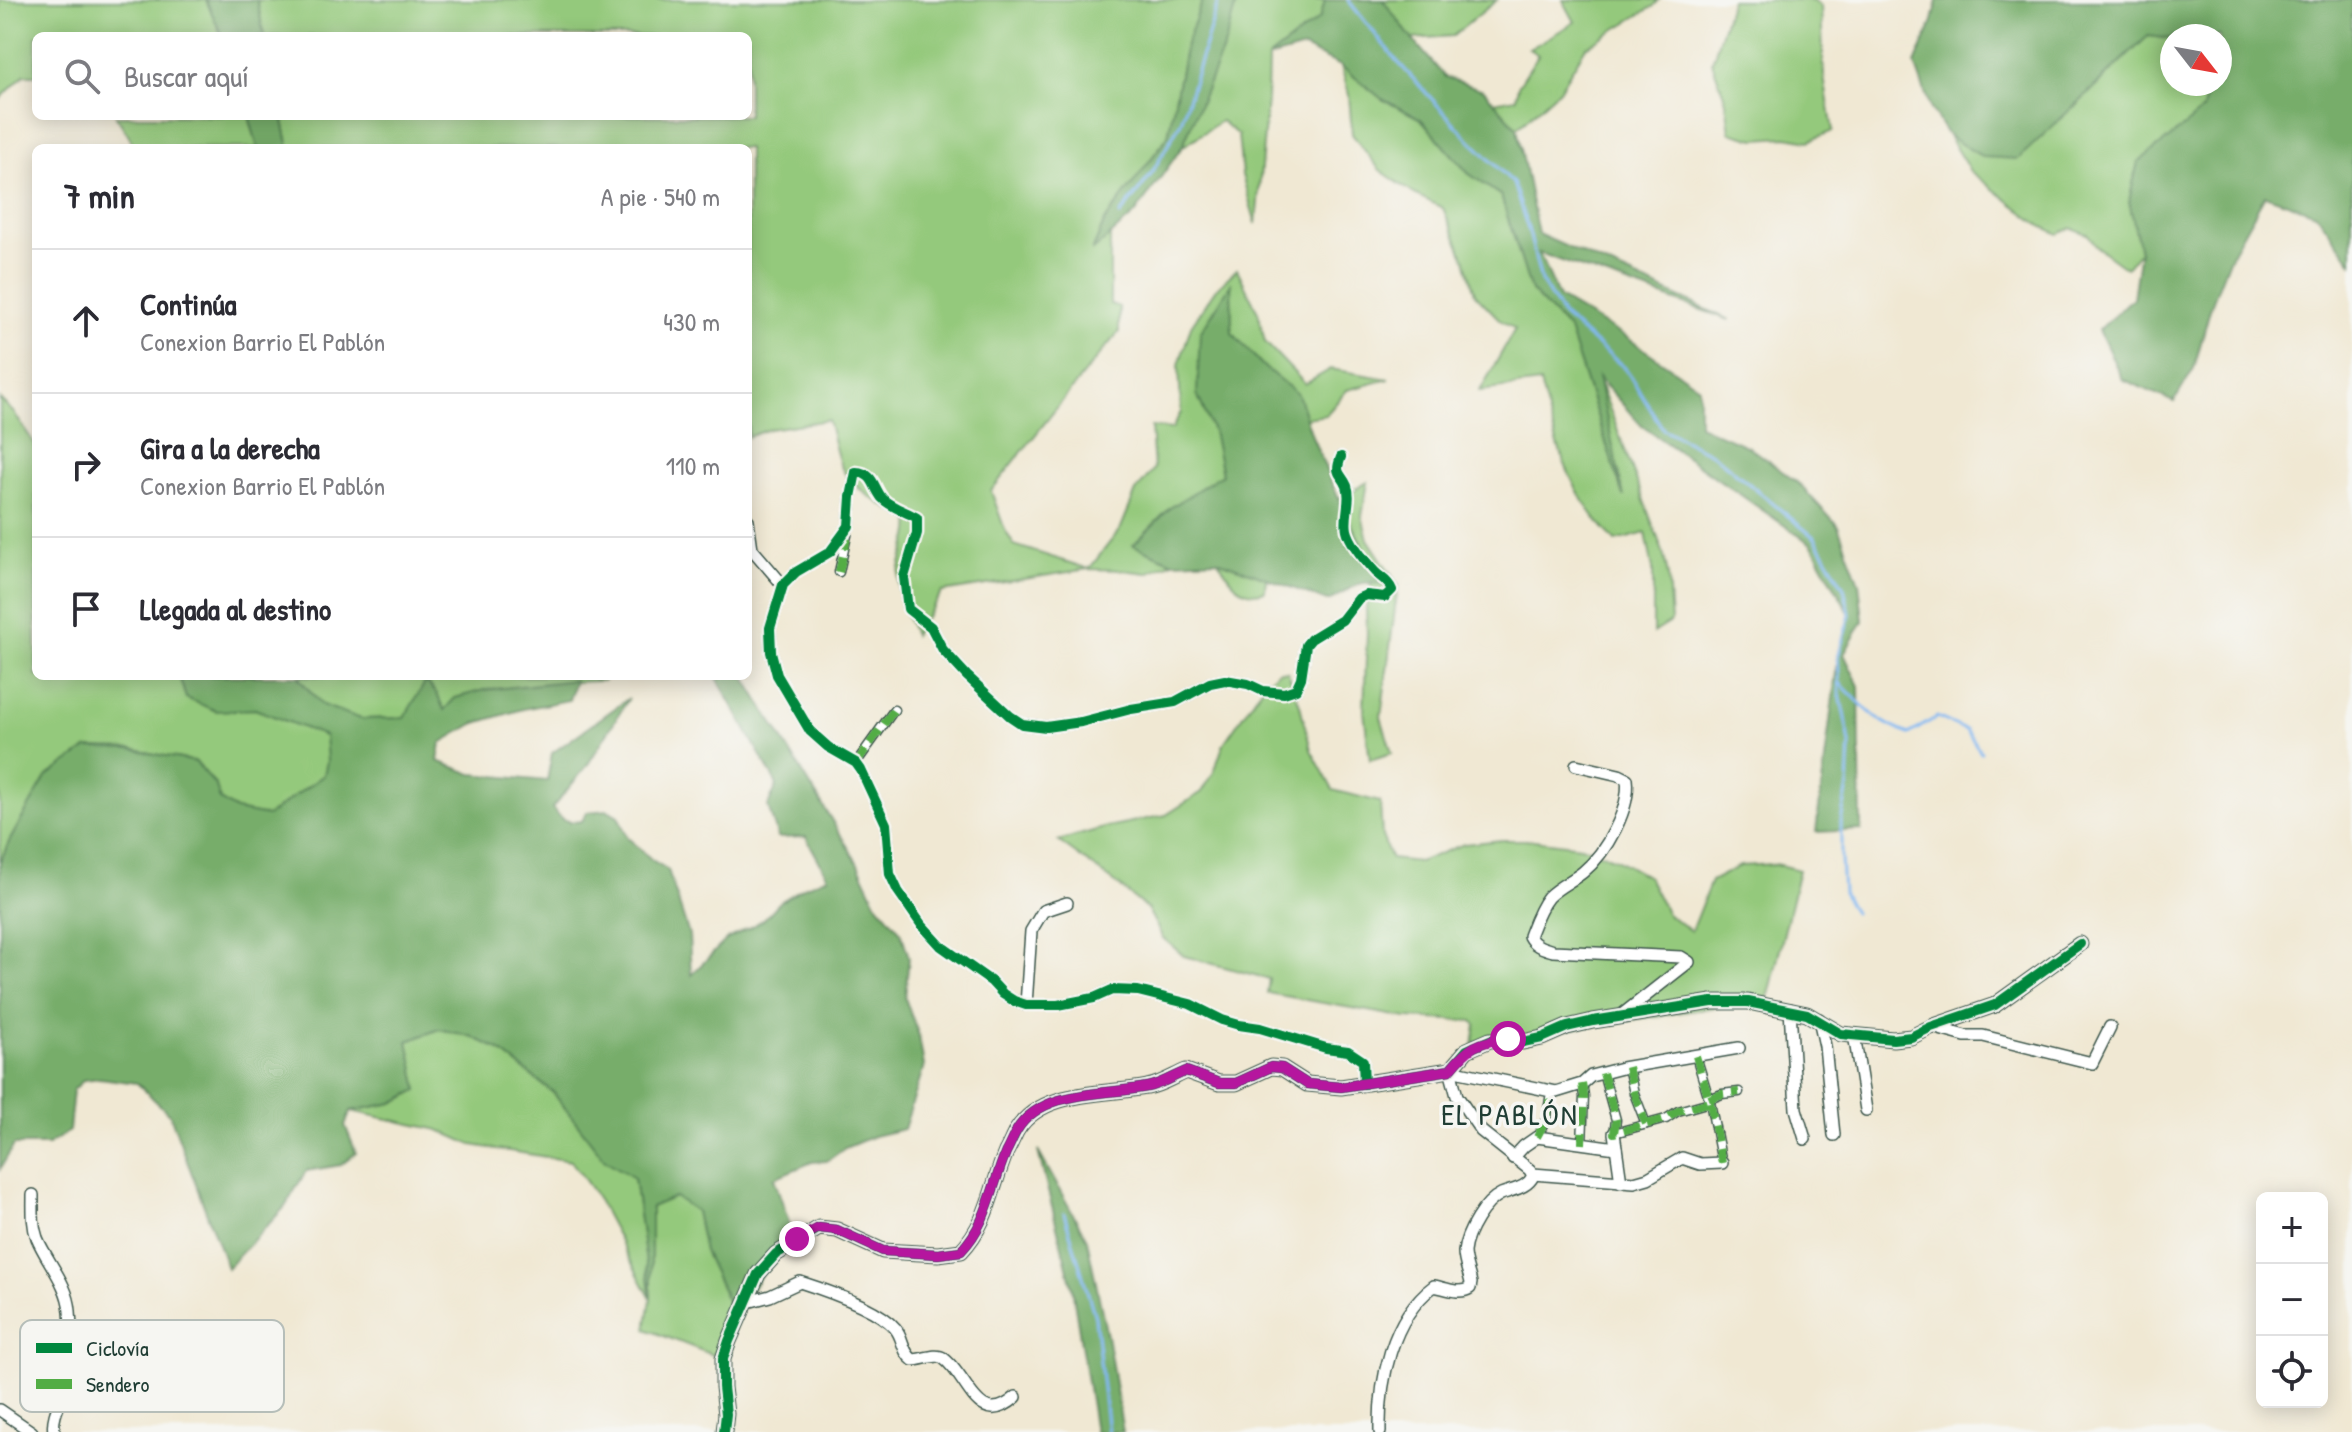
<!DOCTYPE html>
<html lang="es">
<meta charset="utf-8">
<style>
:root{--surface:#fff;--page:#f2f2f3;--text:#2b2b33;--muted:#7c7c81;--line:#e1e1e2}
body{margin:0;font-family:"Patrick Hand",sans-serif;background:var(--page);color:var(--text)}
.controls{position:absolute;right:24px;bottom:24px;display:grid;overflow:hidden;border-radius:12px;box-shadow:0 4px 20px #0003}
.controls button{width:72px;height:72px;display:grid;place-items:center;padding:0;border:0;border-bottom:2px solid var(--line);background:var(--surface);color:var(--text);font:40px sans-serif}
.compass{position:absolute;left:2160px;top:24px;width:72px;height:72px;border-radius:50%;background:var(--surface);box-shadow:0 4px 20px #0003;rotate:121deg}
.stop{position:absolute;width:24px;height:24px;margin:-18px;border:6px solid #b5179e;border-radius:50%;background:#fff}
.stop.end{background:#b5179e;border-color:#fff;box-shadow:0 2px 8px #0008}
.list{margin:0;padding:0;list-style:none}
h2{display:flex;justify-content:space-between;align-items:center;height:104px;margin:0;padding:0 32px;font-size:34px}
h2 small{font-size:26px;font-weight:400;color:var(--muted)}
.list li{display:grid;grid-template-columns:52px 1fr auto;gap:24px;align-items:center;box-sizing:border-box;height:144px;padding:0 32px;border-top:2px solid var(--line)}
.list b{display:block;font-size:30px;white-space:nowrap}
.list p{margin:0;font-size:26px;white-space:nowrap;color:var(--muted)}
.list em{font-size:26px;font-style:normal;color:var(--muted)}
.icon{flex:none;width:44px;height:44px;fill:none;stroke:currentColor;stroke-width:2;stroke-linecap:round;stroke-linejoin:round}
.map{position:relative;flex:none;width:2352px;height:1432px;overflow:hidden}
.search{position:absolute;background:var(--surface);box-shadow:0 4px 20px #0003;left:32px;top:32px;width:720px;height:88px;display:flex;align-items:center;gap:20px;box-sizing:border-box;padding:0 28px;border-radius:12px;color:var(--muted);font-size:30px}
.panel{position:absolute;background:var(--surface);box-shadow:0 4px 20px #0003;left:32px;top:144px;width:720px;height:536px;border-radius:12px}
.map>svg:first-child{display:block}
</style>
<div class="map">
<svg width="2352" height="1432" viewBox="0 0 2352 1432">
<rect width="100%" height="100%" fill="#f6f6f2"/>
<filter id="ink" filterUnits="userSpaceOnUse"><feTurbulence type="fractalNoise" baseFrequency=".0125" numOctaves="2"/><feDisplacementMap in="SourceGraphic" scale="16" xChannelSelector="R" yChannelSelector="G"/><feConvolveMatrix kernelMatrix="1 2 1 2 8 2 1 2 1" color-interpolation-filters="sRGB"/></filter>
<filter id="wash" filterUnits="userSpaceOnUse"><feTurbulence type="fractalNoise" baseFrequency=".006" numOctaves="4" result="noise"/><feDisplacementMap in="SourceGraphic" scale="32" xChannelSelector="R" yChannelSelector="G"/><feGaussianBlur stdDeviation="1.8" result="paint"/><feColorMatrix in="noise" values="0 0 0 0 0 0 0 0 0 0 0 0 0 0 0 0 0 1.4 0 .05"/><feComposite in="paint" operator="in"/></filter>
<g filter="url(#wash)">
<rect width="100%" height="100%" fill="#f0e8d3"/>
<g fill="#94c97b" stroke="#5a8358" stroke-width="2">
<path d="M0,0H206L222,36H36V75H24L0,99Z"/>
<path d="M257,0H1203L1186,44L1168,136L1105,221L1093,249L1110,236V304L1119,307V332L1086,371L991,491L1005,530L1014,545L1089,569L1121,528L1136,491L1154,469L1151,427L1172,429L1181,412L1179,365L1191,326L1215,290L1237,269L1258,312L1265,342L1305,384L1331,369L1389,379L1347,390L1326,415L1306,418L1297,394L1264,367L1232,333L1231,286L1197,394L1213,431L1222,474L1170,508L1134,545L1173,562L1147,573L1122,570L1088,569L942,592L914,635C907,617 896,592 899,573C902,553 913,537 910,517C887,511 849,486 840,464C835,450 832,434 828,420L769,429L748,437V148H289L282,116H748V36H264Z"/>
<path d="M1237,0H1325L1321,17L1268,58L1267,100L1256,224L1242,175L1238,135L1221,121L1182,147L1224,47Z"/>
<path d="M1383,0H1497L1453,36L1412,39Z"/>
<path d="M1563,0H1659L1654,6L1586,47L1559,90L1517,128L1494,102L1516,98L1518,86L1538,55L1529,49L1575,22Z"/>
<path d="M1731,0H1813L1821,6L1824,77L1833,131L1809,141L1787,137L1755,139L1730,132L1726,101L1712,62Z"/>
<path d="M2148,36L2172,39V84H2208L2203,110L2170,139L2138,162L2129,201L2140,251L2126,268L2096,246L2088,234L2071,228L2058,234L2041,226L1970,171L1948,136L1983,157L2076,106Z"/>
<path d="M1341,66L1382,99L1421,119L1468,173L1501,196L1531,291L1569,330L1620,486L1597,375L1663,552L1668,575L1671,622L1653,633V569L1646,533L1616,541C1571,500 1555,441 1540,383L1480,391L1515,329L1500,320L1475,294L1465,259L1443,208L1414,194L1380,170L1352,134L1349,95Z"/>
<path d="M116,116H249L258,148H134L130,138Z"/>
<path d="M0,399L14,413L36,446V676H179L186,698L216,710L255,709L325,736L329,757L324,775L267,816L236,810L220,800L216,785L196,762L130,749L88,748L24,815L10,840L0,862Z"/>
<path d="M1368,482L1362,516L1368,539L1398,585L1381,717L1392,753L1370,760L1364,711L1367,633L1366,609L1371,583L1397,584L1366,552L1338,499Z"/>
<path d="M1218,560L1266,577L1265,591C1240,599 1229,579 1218,560Z"/>
<path d="M1279,671L1288,672L1300,705L1311,750L1333,790L1380,802L1382,836L1391,859L1419,862L1464,844L1502,840H1534L1581,846L1616,859L1648,877L1667,914L1691,931L1711,881L1740,866L1775,864L1799,870L1769,995L1760,1006L1729,1005L1473,1044L1476,1025L1473,1021L1407,1018L1267,993L1269,979L1184,956L1163,938L1148,910L1117,884L1058,841L1107,827L1166,815L1202,792L1214,772L1224,743L1266,682Z"/>
<path d="M297,676H422L426,681L431,676H608L603,681C548,680 496,697 443,711L437,694L404,718L361,719L322,705Z"/>
<path d="M439,1029L471,1036L498,1049L553,1093L605,1159L634,1178L650,1291L651,1207L675,1196L696,1211L704,1251L736,1319L723,1359L646,1329L651,1299L595,1194L571,1161L472,1145L439,1130L351,1111L393,1103L418,1090L408,1041Z"/>
</g>
<g fill="#77ad6b" stroke="#4b7550" stroke-width="2">
<path d="M206,0H257L264,36H222Z"/>
<path d="M1203,0H1237L1224,47L1182,147L1135,214L1092,251L1105,221L1168,136L1186,44Z"/>
<path d="M1325,0H1383L1412,39L1445,77L1484,90L1517,128L1538,234L1730,320L1539,253L1559,298L1629,339L1699,387V425L1749,447L1798,483L1838,526L1859,583L1863,621L1844,654L1859,686L1861,830L1816,832L1838,657L1850,614L1811,544L1642,426L1598,377L1624,497L1569,330L1531,291L1501,196L1468,173L1421,119L1382,99L1341,66L1304,48L1268,58L1320,18Z"/>
<path d="M1938,0H2352V263L2316,213L2265,195L2230,257L2211,306L2194,368L2174,402L2122,379L2099,330L2133,298L2140,251L2129,201L2138,162L2170,138L2203,110L2208,84H2220V36H2172V39L2148,36L2018,159L1983,157L1948,136L1931,109L1915,64L1933,21Z"/>
<path d="M249,116H282L289,148H258Z"/>
<path d="M1231,284L1232,333L1264,367L1298,394L1313,439L1344,511L1366,552L1398,585C1385,584 1369,580 1357,585C1346,589 1339,598 1327,601L1218,560L1173,562L1133,545L1170,508L1222,474L1213,431L1197,394L1200,333Z"/>
<path d="M179,676H297L322,705L361,719L404,718L426,681L437,694L444,710L455,698L484,690L575,680L569,700L523,709L473,724L441,743L438,761L472,774L547,781L552,753L629,698L587,766L552,808C561,819 567,824 582,821L587,812L608,810L618,816L628,838L652,860L668,870L689,935L691,975L726,940L763,920L780,902L806,886L828,877L806,837L778,838L768,806L777,785L716,676H744L857,862L876,902L901,932L909,957L905,998L919,1036L924,1066L904,1129L874,1136L845,1148L827,1161L812,1162L774,1178L793,1234L774,1251L736,1319L704,1251L696,1211L675,1197L651,1207V1299L634,1178L605,1160L553,1092L498,1049L470,1036L439,1029L408,1041L418,1090L393,1103L351,1111L345,1125L356,1153L341,1165L306,1171L285,1207L227,1268L170,1115L137,1083L100,1078L84,1080L73,1090L69,1131L48,1145H14L0,1169V862L10,840L46,777L88,748L130,749L196,762L216,786L220,800L236,810L267,816L324,775L327,761L325,736L255,709L216,711L186,698Z"/>
<path d="M1038,1151L1087,1239L1108,1341L1123,1432H1095L1072,1287Z"/>
</g>
<g fill="none" stroke-linecap="round" stroke-linejoin="round">
<g stroke="#83b9f2" stroke-width="3">
<path d="M1348,0L1396,60L1466,136L1513,183L1529,232L1541,281L1563,316L1625,368L1663,429L1715,456L1815,538L1844,588L1850,614L1838,657L1840,694L1850,743L1848,786L1841,821V858L1843,892L1854,913"/>
<path d="M1120,215L1150,176L1181,122L1219,0"/>
<path d="M1839,682C1864,707 1875,722 1909,734L1937,717L1966,730L1981,752"/>
<path d="M1064,1213L1095,1317L1108,1432"/>
</g>
</g>
</g>
<g filter="url(#ink)">
<g fill="none" stroke-linecap="round" stroke-linejoin="round">
<g stroke="#3e574c" stroke-width="11">
<g id="pedestrian">
<path d="M839,572L848,531"/>
<path d="M856,763L894,710"/>
<path d="M1696,1056L1710,1102L1722,1163"/>
<path d="M1628,1067L1634,1093L1646,1124"/>
<path d="M1603,1073L1616,1120L1614,1133L1666,1119L1678,1111L1710,1102"/>
<path d="M1582,1084L1584,1096L1582,1144"/>
<path d="M1709,1099L1722,1094L1739,1092"/>
<path d="M1537,1137L1547,1118L1551,1092"/>
</g>
</g>
<g stroke="#3e574c" stroke-width="14">
<g id="minor">
<path d="M1341,457C1334,475 1341,472 1347,486C1352,499 1344,516 1347,530C1350,544 1366,562 1375,572C1382,579 1388,580 1392,590L1385,597L1366,595L1359,598L1342,620L1311,639L1306,645L1301,678L1296,689L1284,693L1263,691L1248,684L1225,680L1210,683L1175,702L1131,709L1081,722L1046,727L1022,724L1010,716L967,676L943,650L931,627L908,609L904,577L917,533V518C906,511 891,508 882,498C873,487 874,473 856,472L851,497L849,526L830,552L796,572L783,585L770,628L771,652L777,675L810,731L828,747L856,763L861,770L886,824L890,874L898,891L921,924L941,946L992,982L1003,994L1014,1001L1026,1005H1058L1094,998L1112,990L1138,991L1190,1004L1222,1020L1239,1025L1260,1028L1326,1048L1348,1051L1363,1061L1364,1084"/>
<path d="M748,520L752,549L783,585"/>
<path d="M1576,765L1619,775L1627,779C1631,808 1606,853 1583,872C1572,881 1559,886 1548,897C1539,908 1534,923 1529,936C1534,946 1543,948 1553,951L1681,957L1689,962L1619,1017"/>
<path d="M1026,1005L1031,931L1043,911L1067,903"/>
<path d="M1790,1009L1796,1109L1805,1139"/>
<path d="M1819,1019L1825,1046L1834,1135"/>
<path d="M1932,1027L1965,1036H1983L2092,1063L2110,1027"/>
<path d="M1854,1034L1866,1110"/>
<path d="M1614,1133L1621,1182"/>
<path d="M1513,1158L1524,1146L1537,1137L1616,1148"/>
<path d="M1533,1174L1634,1182L1648,1178L1682,1158L1700,1164L1722,1163"/>
<path d="M33,1195C33,1210 32,1224 37,1238C47,1262 68,1284 70,1311C72,1334 73,1363 67,1385C62,1401 51,1415 54,1432"/>
<path d="M744,1303L770,1296L800,1282C825,1290 878,1308 895,1328C904,1338 901,1351 913,1360C922,1360 936,1353 943,1358C968,1375 977,1432 1016,1397"/>
<path d="M0,1410L32,1432"/>
<path d="M1380,1432C1379,1382 1391,1318 1434,1286C1445,1288 1460,1295 1470,1288L1471,1283C1469,1273 1464,1262 1464,1252C1466,1233 1484,1202 1501,1194C1514,1189 1527,1188 1533,1176L1530,1170L1481,1131L1457,1096L1450,1070L1556,1092L1582,1084L1591,1076L1622,1068L1739,1048"/>
</g>
</g>
<g stroke="#3e574c" stroke-width="17">
<path id="tertiary" d="M724,1432L726,1414L723,1387V1359L729,1341L758,1274L776,1254L819,1228L837,1230L883,1251L938,1254L961,1251C988,1223 991,1188 1006,1152C1010,1145 1013,1137 1017,1130C1042,1089 1106,1095 1147,1087C1160,1085 1174,1076 1186,1071L1219,1083H1236L1271,1067L1282,1068L1307,1084L1341,1087L1450,1070L1467,1050L1490,1040L1508,1039L1523,1042L1542,1038L1567,1027L1593,1021L1712,1002H1748L1807,1014L1841,1034L1893,1039L1911,1037L1931,1027L1995,1005L2080,944"/>
</g>
<use href="#pedestrian" stroke="#fff" stroke-width="8"/>
<use href="#minor" stroke="#fff" stroke-width="11"/>
<use href="#tertiary" stroke="#fff" stroke-width="14"/>
<g stroke="#52ad45" stroke-width="8" stroke-dasharray="16 8" stroke-linecap="butt">
<path d="M839,572L847,538"/>
<path d="M856,763L894,710"/>
<path d="M1696,1056L1710,1102L1722,1163"/>
<path d="M1628,1067L1634,1093L1646,1124"/>
<path d="M1603,1073L1616,1120L1614,1133L1666,1119L1678,1111L1710,1102"/>
<path d="M1582,1084L1584,1096L1582,1144"/>
<path d="M1709,1099L1722,1094L1739,1092"/>
<path d="M1537,1137L1547,1118L1551,1092"/>
</g>
<g stroke="#f6f6f2" stroke-width="15">
<g id="cycleway">
<path d="M1341,457C1334,475 1341,472 1347,486C1352,499 1344,516 1347,530C1350,544 1366,562 1375,572C1382,579 1388,580 1392,590L1385,597L1366,595L1359,598L1342,620L1311,639L1306,645L1301,678L1296,689L1284,693L1263,691L1248,684L1225,680L1210,683L1175,702L1131,709L1081,722L1046,727L1022,724L1010,716L967,676L943,650L931,627L908,609L904,577L917,533V518C906,511 891,508 882,498C873,487 874,473 856,472L851,497L849,526L830,552L796,572L783,585L770,628L771,652L777,675L810,731L828,747L856,763L861,770L886,824L890,874L898,891L921,924L941,946L992,982L1003,994L1014,1001L1026,1005H1058L1094,998L1112,990L1138,991L1190,1004L1222,1020L1239,1025L1260,1028L1326,1048L1348,1051L1363,1061L1364,1084"/>
<path d="M724,1432L726,1414L723,1387V1359L729,1341L758,1274L776,1254L819,1228L837,1230L883,1251L938,1254L961,1251C988,1223 991,1188 1006,1152C1010,1145 1013,1137 1017,1130C1042,1089 1106,1095 1147,1087C1160,1085 1174,1076 1186,1071L1219,1083H1236L1271,1067L1282,1068L1307,1084L1341,1087L1450,1070L1467,1050L1490,1040L1508,1039L1523,1042L1542,1038L1567,1027L1593,1021L1712,1002H1748L1807,1014L1841,1034L1893,1039L1911,1037L1931,1027L1995,1005L2080,944"/>
</g>
</g>
<use href="#cycleway" stroke="#00873e" stroke-width="10"/>
</g>
</g>
<g fill="none" stroke-linecap="round" stroke-linejoin="round" filter="url(#ink)">
<path stroke="#b5179e" stroke-width="10" d="M797,1239L819,1228L837,1230L883,1251L938,1254L961,1251C988,1223 991,1188 1006,1152C1010,1145 1013,1136 1017,1130C1042,1089 1106,1095 1147,1087C1160,1085 1174,1076 1186,1071L1219,1083H1236L1271,1067L1282,1068L1307,1084L1341,1087L1450,1070C1469,1047 1477,1041 1508,1039"/>
</g>
<g text-anchor="middle" dominant-baseline="central" stroke-width="7" stroke-linejoin="round" paint-order="stroke">
<g font-size="30" letter-spacing="2" fill="#1f3d34" stroke="#f6f6f2">
<text x="1510" y="1114">EL PABLÓN</text>
</g>
</g>
<rect x="20" y="1320" width="264" height="92" rx="12" fill="#f6f6f2" stroke="#b6beb9" stroke-width="2"/>
<rect x="36" y="1343" width="36" height="10" fill="#00873e"/>
<rect x="36" y="1379" width="36" height="10" fill="#52ad45"/>
<g font-size="22" fill="#1f3d34">
<text x="86" y="1356">Ciclovía</text>
<text x="86" y="1392">Sendero</text>
</g>
</svg>
<div class="controls">
<button>+</button>
<button>−</button>
<button><svg class="icon" aria-label="locate" viewBox="0 0 24 24"><circle cx="12" cy="12" r="6"/><path d="M12 2v4M12 18v4M2 12h4M18 12h4"/></svg></button>
</div>
<svg class="compass" viewBox="-18 -18 36 36"><path d="M0-13l5 13h-10z" fill="#e53935"/><path d="M0 13l5-13h-10z" fill="#7c7c81"/></svg>
<div class="stop" style="left:1508px;top:1039px"></div>
<div class="stop end" style="left:797px;top:1239px"></div>
<div class="search"><svg class="icon" aria-label="search" viewBox="0 0 24 24"><circle cx="10" cy="10" r="6"/><path d="M15 15l6 6"/></svg>Buscar aquí</div>
<section class="panel">
<h2>7 min<small>A pie · 540 m</small></h2>
<ul class="list">
<li><svg class="icon" aria-label="ahead" viewBox="0 0 24 24"><path d="M12 20V5M6 11l6-6 6 6"/></svg><div><b>Continúa</b><p>Conexion Barrio El Pablón</p></div><em>430 m</em></li>
<li><svg class="icon" aria-label="right" viewBox="0 0 24 24"><path d="M7 20v-9h11M14 6l5 5-5 5"/></svg><div><b>Gira a la derecha</b><p>Conexion Barrio El Pablón</p></div><em>110 m</em></li>
<li><svg class="icon" aria-label="arrive" viewBox="0 0 24 24"><path d="M6 21V4h12l-3 4 3 4H6"/></svg><div><b>Llegada al destino</b></div></li>
</ul>
</section>
</div>
